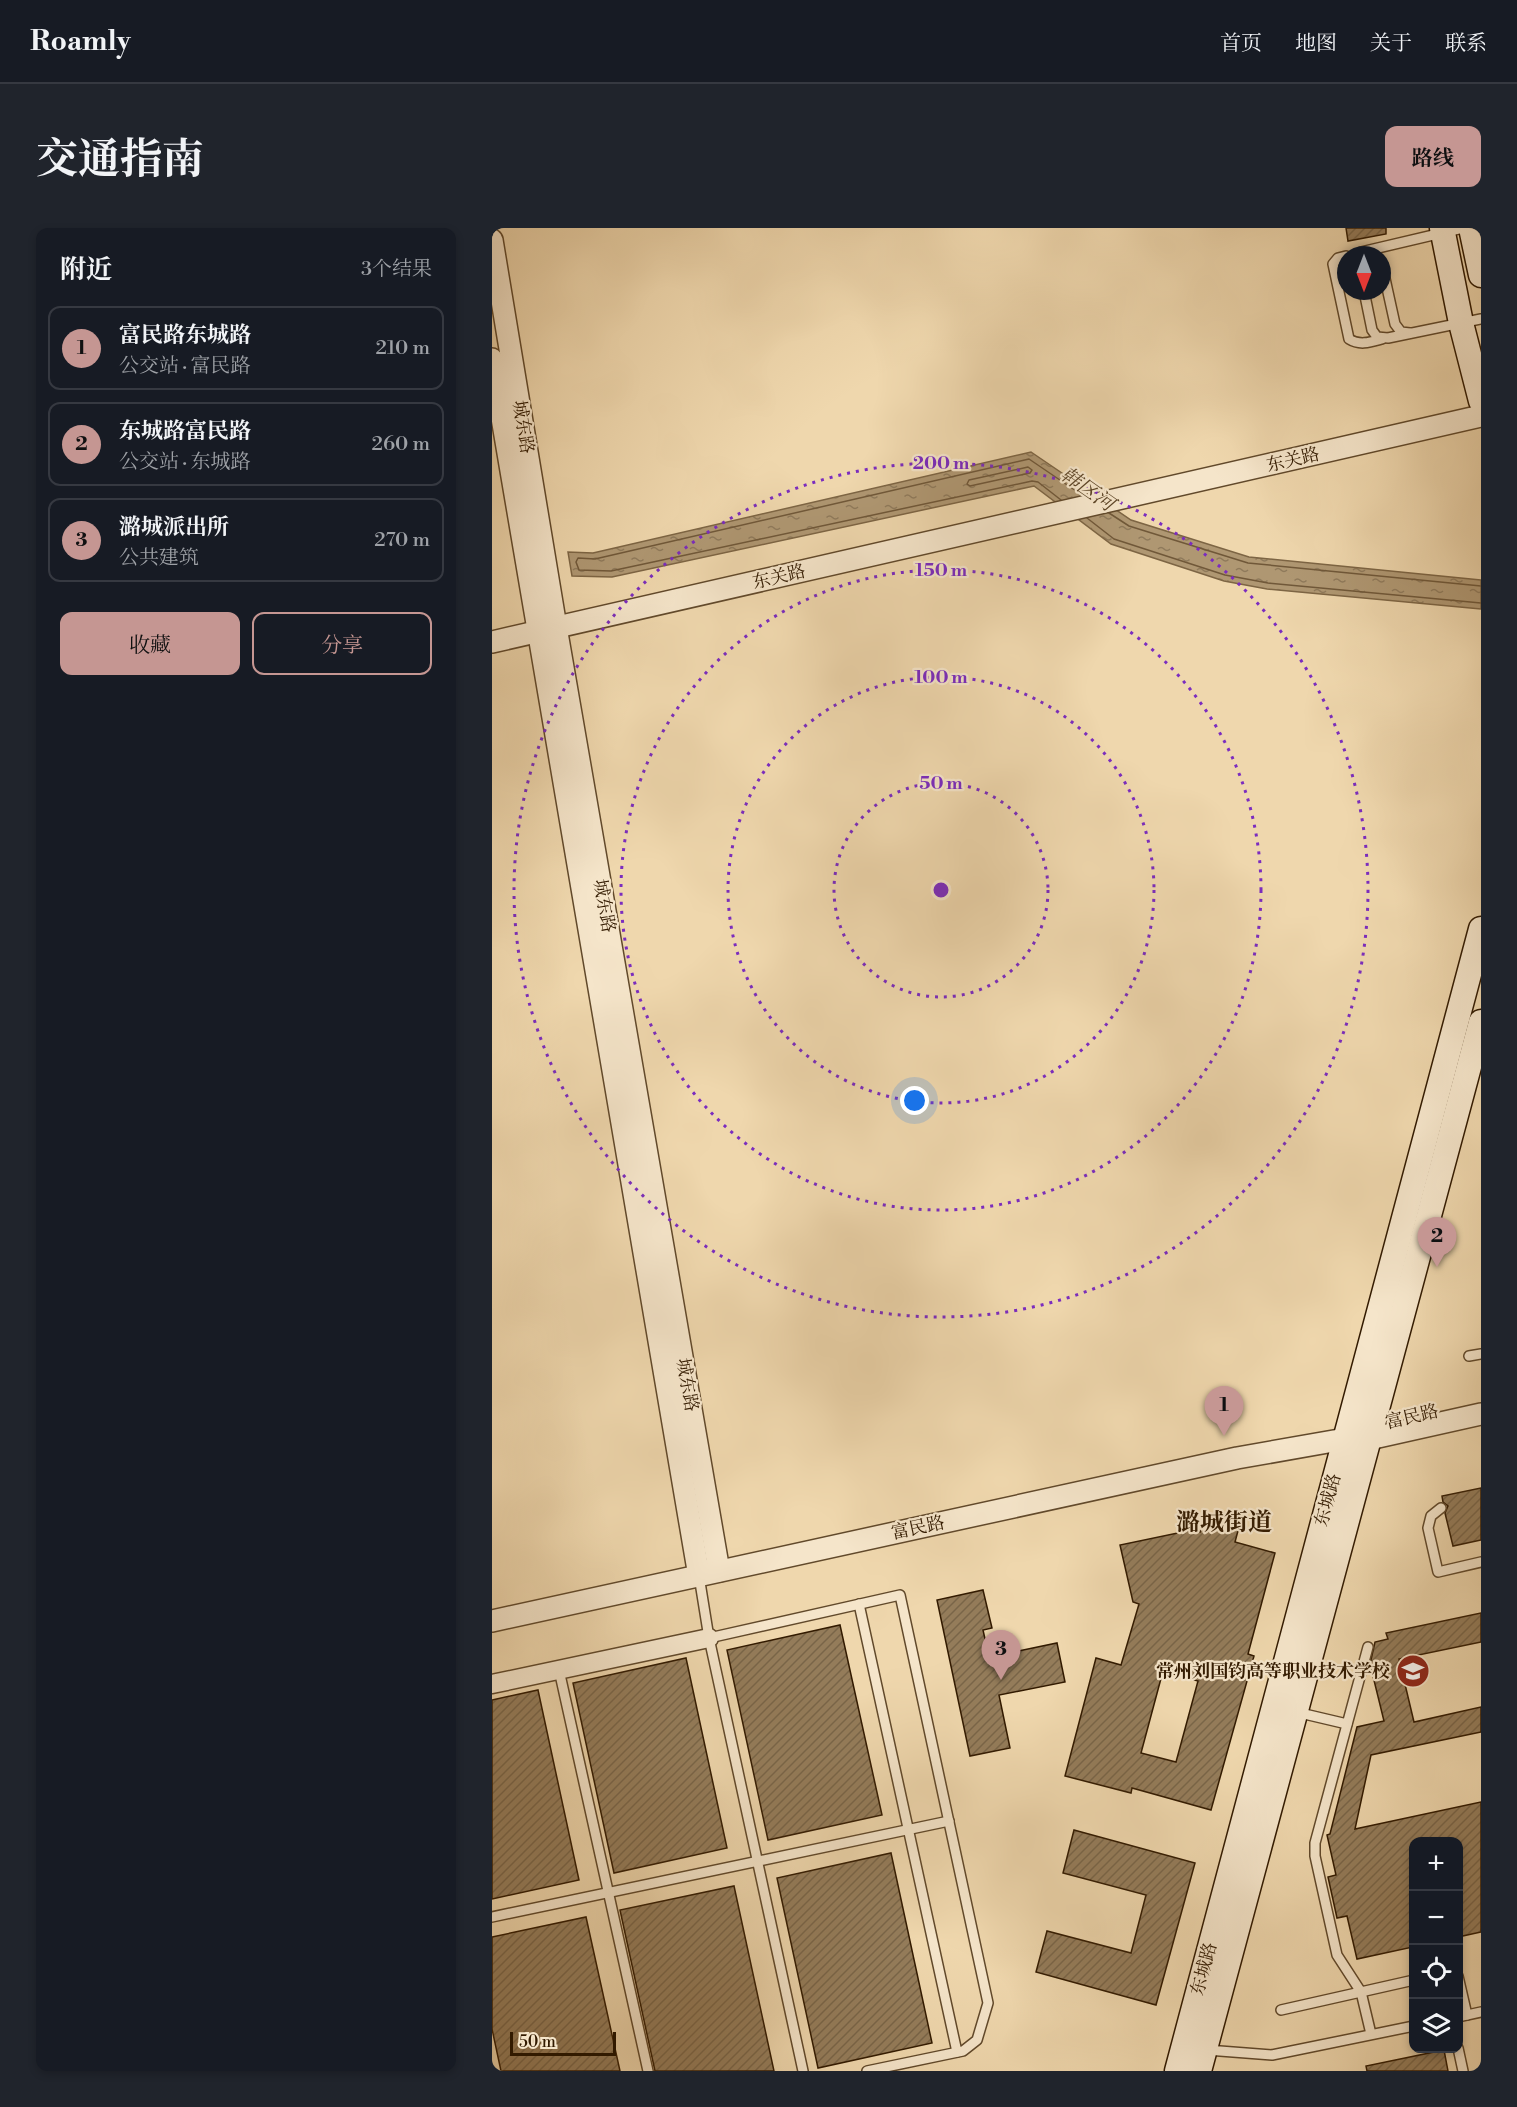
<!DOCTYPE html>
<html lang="zh">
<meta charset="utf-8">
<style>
:root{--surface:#171b24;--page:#20242c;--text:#f1f3f6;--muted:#9ea1a6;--line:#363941;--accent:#c59692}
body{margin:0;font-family:"Libre Bodoni","Noto Serif SC",serif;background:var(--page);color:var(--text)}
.controls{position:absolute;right:18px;bottom:18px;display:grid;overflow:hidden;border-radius:12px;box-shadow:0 3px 9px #0003}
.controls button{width:54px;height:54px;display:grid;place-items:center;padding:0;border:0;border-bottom:2px solid var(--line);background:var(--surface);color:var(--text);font:30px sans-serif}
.compass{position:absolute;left:845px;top:18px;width:54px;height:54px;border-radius:50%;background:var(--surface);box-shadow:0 3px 9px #0003;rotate:180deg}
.scale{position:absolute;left:18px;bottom:15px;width:106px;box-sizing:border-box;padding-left:6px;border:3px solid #321a00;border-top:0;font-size:16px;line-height:21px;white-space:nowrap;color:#321a00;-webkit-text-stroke:4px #f5e5ca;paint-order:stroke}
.you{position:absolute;left:423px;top:873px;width:21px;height:21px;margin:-15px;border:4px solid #fff;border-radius:50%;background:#1a73e8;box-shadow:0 0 0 9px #1a73e833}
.badge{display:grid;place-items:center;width:39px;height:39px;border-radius:50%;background:var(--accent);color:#111;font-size:20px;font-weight:700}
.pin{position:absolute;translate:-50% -50px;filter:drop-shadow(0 2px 3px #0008)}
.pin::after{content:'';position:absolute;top:32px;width:21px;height:18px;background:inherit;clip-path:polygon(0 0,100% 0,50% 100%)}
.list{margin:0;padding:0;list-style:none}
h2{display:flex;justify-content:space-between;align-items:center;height:78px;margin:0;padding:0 24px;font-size:26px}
h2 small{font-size:20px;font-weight:400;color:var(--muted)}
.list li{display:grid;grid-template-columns:39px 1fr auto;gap:18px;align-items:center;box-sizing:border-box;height:84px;margin:0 12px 12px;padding:0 12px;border:2px solid var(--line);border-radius:12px}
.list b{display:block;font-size:22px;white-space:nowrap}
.list p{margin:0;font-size:20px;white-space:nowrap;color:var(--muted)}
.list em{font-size:20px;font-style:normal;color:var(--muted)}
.actions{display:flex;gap:12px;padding:18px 24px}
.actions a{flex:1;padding:14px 0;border:2px solid var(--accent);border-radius:12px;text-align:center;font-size:21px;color:var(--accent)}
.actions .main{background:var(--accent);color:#111}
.icon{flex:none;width:33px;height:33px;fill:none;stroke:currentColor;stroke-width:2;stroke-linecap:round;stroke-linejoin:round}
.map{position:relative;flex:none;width:989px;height:1843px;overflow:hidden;border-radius:12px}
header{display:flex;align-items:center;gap:36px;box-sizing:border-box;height:84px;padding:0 30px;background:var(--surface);border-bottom:2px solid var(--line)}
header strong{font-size:28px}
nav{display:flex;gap:33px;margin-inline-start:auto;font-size:21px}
.intro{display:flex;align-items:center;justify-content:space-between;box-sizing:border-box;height:144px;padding:0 36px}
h1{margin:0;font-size:42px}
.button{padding:15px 27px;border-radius:12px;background:var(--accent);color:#111;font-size:21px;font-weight:700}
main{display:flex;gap:36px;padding:0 36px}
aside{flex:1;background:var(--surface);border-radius:12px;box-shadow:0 3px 9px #0003}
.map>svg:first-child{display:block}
</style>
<header>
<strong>Roamly</strong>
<nav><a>首页</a><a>地图</a><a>关于</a><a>联系</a></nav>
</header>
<div class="intro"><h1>交通指南</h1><a class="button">路线</a></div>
<main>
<aside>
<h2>附近<small>3个结果</small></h2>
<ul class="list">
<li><span class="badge">1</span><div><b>富民路东城路</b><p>公交站 · 富民路</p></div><em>210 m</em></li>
<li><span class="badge">2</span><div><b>东城路富民路</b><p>公交站 · 东城路</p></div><em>260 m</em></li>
<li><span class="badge">3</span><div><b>潞城派出所</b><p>公共建筑</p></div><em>270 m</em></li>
</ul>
<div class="actions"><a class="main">收藏</a><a>分享</a></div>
</aside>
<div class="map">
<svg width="989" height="1843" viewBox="0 0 989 1843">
<defs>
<pattern id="water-ripples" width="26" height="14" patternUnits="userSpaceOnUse" patternTransform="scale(1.5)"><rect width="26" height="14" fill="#af9772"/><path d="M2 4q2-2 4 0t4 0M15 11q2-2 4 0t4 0" fill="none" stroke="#8f7a5b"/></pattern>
<pattern id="building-hatch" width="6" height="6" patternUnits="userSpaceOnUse" patternTransform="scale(1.5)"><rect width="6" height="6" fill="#947c5a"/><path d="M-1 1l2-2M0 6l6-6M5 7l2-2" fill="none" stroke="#796548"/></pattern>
</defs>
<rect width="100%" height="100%" fill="#efd7ad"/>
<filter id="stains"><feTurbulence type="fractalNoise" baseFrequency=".00333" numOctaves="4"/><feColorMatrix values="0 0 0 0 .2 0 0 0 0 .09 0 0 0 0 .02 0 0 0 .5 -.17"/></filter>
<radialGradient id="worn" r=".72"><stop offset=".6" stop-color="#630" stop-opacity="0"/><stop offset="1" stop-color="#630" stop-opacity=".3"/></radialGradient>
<path fill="url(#water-ripples)" stroke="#7d6544" stroke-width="1.5" d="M539,224L639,292L757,329L989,352V381L775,361L732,353L619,316L542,258L120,349L80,348L76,324L101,325Z"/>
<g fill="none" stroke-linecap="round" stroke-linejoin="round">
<g stroke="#705839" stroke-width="1.5">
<path d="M536,239L540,242L538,245L478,258L475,256L477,252Z"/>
<path d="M569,272L546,254L540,253L119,343L87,342L84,334L86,330L103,331L537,231L590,267"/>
<path d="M617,285L637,298L756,335L989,358"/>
<path d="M595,290L622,311L733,347L776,355L989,375"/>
</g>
</g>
<g fill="url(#building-hatch)" stroke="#321a00" stroke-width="1.5" fill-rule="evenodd">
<path d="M854,0H894V6L856,13Z"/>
<path d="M989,1260V1312L961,1318L953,1285L956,1278L951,1274L950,1268Z"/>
<path d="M712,1290L747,1299L743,1314L783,1325L756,1426L762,1428L719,1582L640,1560L639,1565L573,1548L604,1430L629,1437L647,1376L641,1374L628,1317L700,1302L708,1304ZM671,1443L706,1453L684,1534L649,1525Z"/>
<path d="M491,1362L500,1400L491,1402L497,1429L565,1415L573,1454L507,1467L518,1520L478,1528L445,1372Z"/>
<path d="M989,1385V1414L907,1431L922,1494L989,1479V1504L879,1527L863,1601L989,1574V1704L966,1709V1614H921V1719L865,1731L855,1688L845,1690L836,1649L844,1647L835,1607L838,1606L865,1499L892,1493L878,1436L883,1414L896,1411L894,1405Z"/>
<path d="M348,1397L390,1587L276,1612L235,1422Z"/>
<path d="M194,1430L235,1620L122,1645L81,1455Z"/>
<path d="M46,1462L87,1652L0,1671V1472Z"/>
<path d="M582,1602L703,1635L664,1777L544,1744L555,1703L639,1725L654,1667L571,1645Z"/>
<path d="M399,1625L440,1815L326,1840L285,1650Z"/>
<path d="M242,1658L282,1843H163L128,1682Z"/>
<path d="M94,1689L128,1843H9L0,1801V1709Z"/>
<path d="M952,1822L956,1843H875L874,1838Z"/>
</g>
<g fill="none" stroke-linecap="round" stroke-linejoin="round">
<g stroke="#61492b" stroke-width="12">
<g id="service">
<path d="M867,27L869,24L971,0"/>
<path d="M854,28L846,30L841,36L857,111C868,118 879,114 890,111"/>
<path d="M890,37L903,96L909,104L918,105"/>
<path d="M872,63L880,102L885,109L896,110L989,91"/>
<path d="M977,1128L989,1126"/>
<path d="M949,1280L939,1288L936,1300L946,1344L989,1334"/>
<path d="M207,1348L217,1410L311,1843"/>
<path d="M367,1376L465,1824"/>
<path d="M217,1410L408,1367L496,1775L485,1812L471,1823L375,1843"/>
<path d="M876,1419L823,1615V1628L845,1727L869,1764L879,1806"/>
<path d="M67,1442L156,1843"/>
<path d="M804,1484L855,1496"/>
<path d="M0,1689L457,1593"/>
<path d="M966,1748L975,1787"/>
<path d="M789,1782L922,1752"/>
<path d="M966,1789L989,1784"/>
<path d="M966,1820L971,1843"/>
<path d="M715,1822L780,1827L922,1798"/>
</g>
</g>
<g stroke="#61492b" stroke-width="21">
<path id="minor" d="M0,1456L217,1410"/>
</g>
<g stroke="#61492b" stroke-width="24">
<g id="tertiary">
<path d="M0,12L64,399L227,1343"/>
<path d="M0,131L207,1348"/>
<path d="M0,414L989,188"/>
<path d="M0,1393L745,1230L853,1211H877L989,1186"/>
</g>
</g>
<g stroke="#321a00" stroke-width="27">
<g id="secondary">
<path d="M950,0L969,95L989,173"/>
<path d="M979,0L989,47"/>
<path d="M685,1843L989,701"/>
<path d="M707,1843L989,794"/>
</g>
</g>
<use href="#service" stroke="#f5e5ca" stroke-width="9"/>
<use href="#minor" stroke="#f5e5ca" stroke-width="18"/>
<use href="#tertiary" stroke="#f5e5ca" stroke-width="21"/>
<use href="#secondary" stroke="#f5e5ca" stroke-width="24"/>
</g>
<g fill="none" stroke="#7b2cbf" stroke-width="3" stroke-dasharray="3 6">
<circle cx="449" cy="662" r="107"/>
<circle cx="449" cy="662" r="213"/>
<circle cx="449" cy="662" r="320"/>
<circle cx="449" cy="662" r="427"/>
</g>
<defs>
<g id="university-disc" transform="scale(1.725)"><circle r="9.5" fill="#8f2418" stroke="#f5e5ca"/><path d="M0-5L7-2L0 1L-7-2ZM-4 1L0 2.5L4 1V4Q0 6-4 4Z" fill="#fff"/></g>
</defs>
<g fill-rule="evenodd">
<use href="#university-disc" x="921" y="1443"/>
</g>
<g text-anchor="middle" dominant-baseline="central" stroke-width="4.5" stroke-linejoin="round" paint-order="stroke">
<g font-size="18" fill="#321a00" stroke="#f5e5ca">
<text transform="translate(31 199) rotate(81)">城东路</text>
<text transform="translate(801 232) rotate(-13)">东关路</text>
<text transform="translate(287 349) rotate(-13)">东关路</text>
<text transform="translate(112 678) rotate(80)">城东路</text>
<text transform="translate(195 1157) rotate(80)">城东路</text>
<text transform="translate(920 1189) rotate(-13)">富民路</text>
<text transform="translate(836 1272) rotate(-75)">东城路</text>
<text transform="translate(426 1300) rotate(-12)">富民路</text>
<text transform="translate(712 1741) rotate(-75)">东城路</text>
</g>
<g font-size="18" font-weight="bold" fill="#321a00" stroke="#f5e5ca" text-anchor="end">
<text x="898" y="1443">常州刘国钧高等职业技术学校</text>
</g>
<g font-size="20" font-style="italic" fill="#5e4628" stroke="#f5e5ca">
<text transform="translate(595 262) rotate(35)">韩区河</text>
</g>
<g font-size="24" font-weight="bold" fill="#321a00" stroke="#f5e5ca">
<text x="732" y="1295">潞城街道</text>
</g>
</g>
<circle cx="449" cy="662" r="9" fill="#7b2cbf" stroke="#f5e5ca" stroke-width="3"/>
<g font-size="18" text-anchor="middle" font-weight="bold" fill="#7b2cbf" stroke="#f5e5ca" stroke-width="4.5" stroke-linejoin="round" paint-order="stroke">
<text x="449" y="241">200 m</text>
<text x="449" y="348">150 m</text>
<text x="449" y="455">100 m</text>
<text x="449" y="561">50 m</text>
</g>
<rect width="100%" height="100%" filter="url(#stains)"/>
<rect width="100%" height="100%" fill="url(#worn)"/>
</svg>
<div class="controls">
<button>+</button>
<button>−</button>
<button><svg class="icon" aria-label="locate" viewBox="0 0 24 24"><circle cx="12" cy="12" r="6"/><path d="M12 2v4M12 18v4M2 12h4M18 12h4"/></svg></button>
<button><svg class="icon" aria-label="layers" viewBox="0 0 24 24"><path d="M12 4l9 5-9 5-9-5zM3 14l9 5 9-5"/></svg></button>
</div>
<svg class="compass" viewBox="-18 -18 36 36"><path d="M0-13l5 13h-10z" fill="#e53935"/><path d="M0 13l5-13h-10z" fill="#9ea1a6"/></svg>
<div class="scale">50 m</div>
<div class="you"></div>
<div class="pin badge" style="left:732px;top:1208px">1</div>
<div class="pin badge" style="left:945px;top:1039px">2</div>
<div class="pin badge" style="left:509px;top:1452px">3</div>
</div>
</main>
